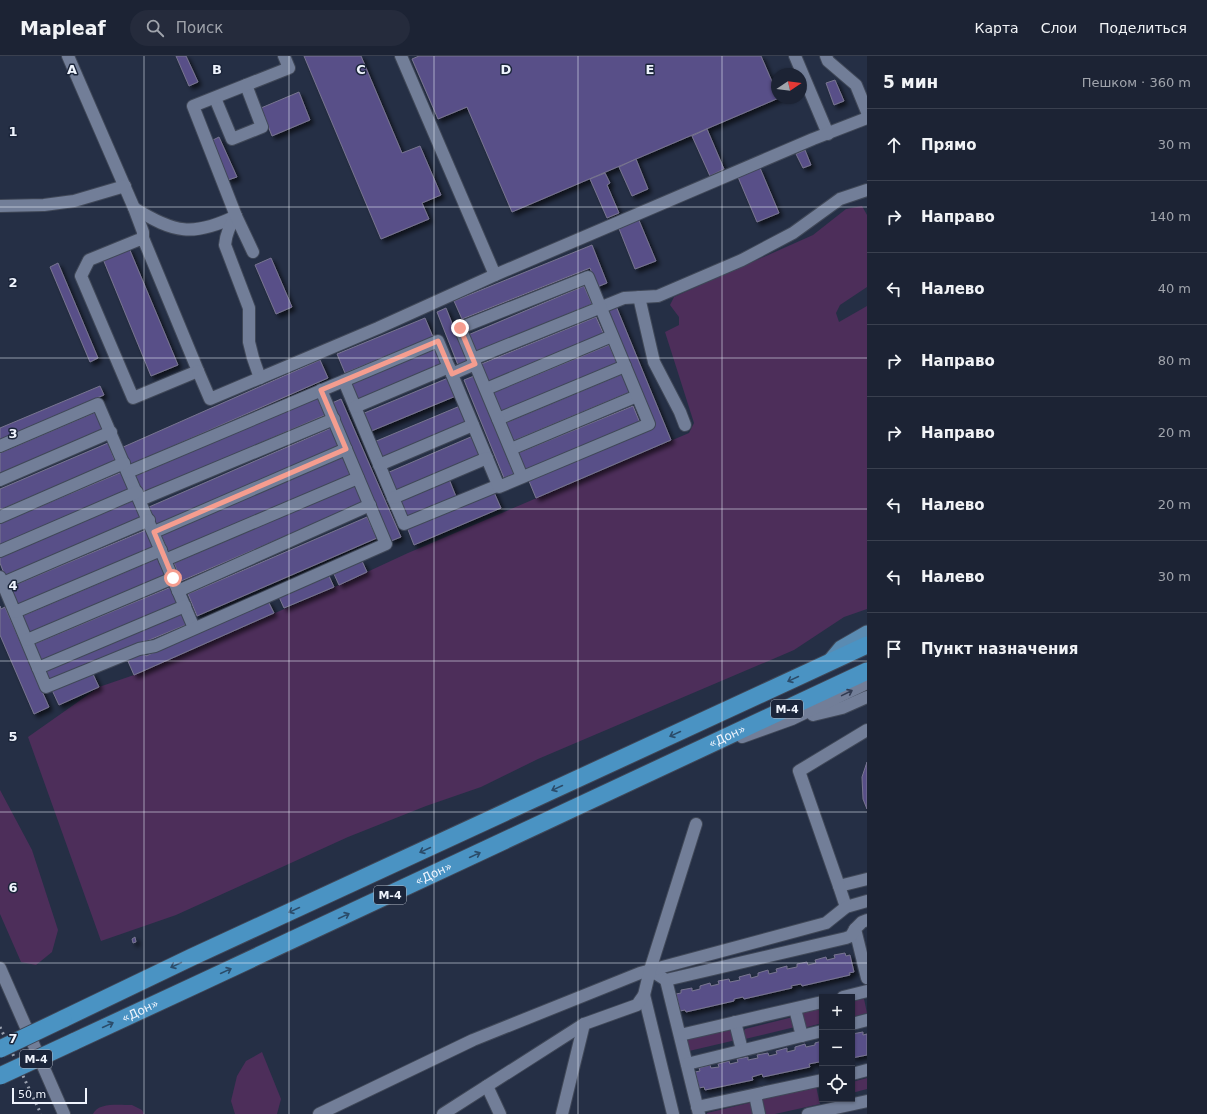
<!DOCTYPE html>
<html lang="ru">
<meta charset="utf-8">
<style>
:root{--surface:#1c2334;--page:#252b3c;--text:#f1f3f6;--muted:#a0a4ac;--line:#3a404f}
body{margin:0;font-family:"DejaVu Sans",sans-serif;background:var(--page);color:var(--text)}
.controls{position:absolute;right:12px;bottom:12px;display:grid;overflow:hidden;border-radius:0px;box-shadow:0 1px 3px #0004}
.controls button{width:36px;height:36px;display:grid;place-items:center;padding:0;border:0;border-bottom:1px solid var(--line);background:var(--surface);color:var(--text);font:20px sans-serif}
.compass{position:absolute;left:771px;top:12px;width:36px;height:36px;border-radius:50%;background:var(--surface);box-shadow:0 1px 3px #0004;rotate:77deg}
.scale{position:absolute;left:12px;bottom:10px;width:75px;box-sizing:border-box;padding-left:4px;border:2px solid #eff4fd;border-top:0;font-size:11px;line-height:14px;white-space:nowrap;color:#eff4fd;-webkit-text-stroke:3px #1b253a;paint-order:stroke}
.stop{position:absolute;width:12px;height:12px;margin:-9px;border:3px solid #f59d8f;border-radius:50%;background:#fff}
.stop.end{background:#f59d8f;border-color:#fff;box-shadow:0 1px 4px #0008}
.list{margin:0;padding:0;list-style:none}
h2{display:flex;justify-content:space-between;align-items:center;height:52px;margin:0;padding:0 16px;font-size:17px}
h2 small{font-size:13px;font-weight:400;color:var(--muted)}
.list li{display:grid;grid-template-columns:26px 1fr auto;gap:12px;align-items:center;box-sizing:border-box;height:72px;padding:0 16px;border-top:1px solid var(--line)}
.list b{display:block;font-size:15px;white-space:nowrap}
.list em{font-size:13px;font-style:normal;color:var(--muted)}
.icon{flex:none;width:22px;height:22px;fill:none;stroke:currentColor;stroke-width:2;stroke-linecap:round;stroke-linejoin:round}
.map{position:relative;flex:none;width:867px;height:1058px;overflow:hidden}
header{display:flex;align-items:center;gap:24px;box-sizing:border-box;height:56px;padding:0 20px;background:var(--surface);border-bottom:1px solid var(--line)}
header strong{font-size:19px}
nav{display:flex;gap:22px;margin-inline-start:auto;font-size:14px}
.search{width:280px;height:36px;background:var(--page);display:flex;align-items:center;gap:10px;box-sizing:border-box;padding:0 14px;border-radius:22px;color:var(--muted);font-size:15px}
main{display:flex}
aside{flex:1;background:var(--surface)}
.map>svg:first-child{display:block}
</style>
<header>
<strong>Mapleaf</strong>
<div class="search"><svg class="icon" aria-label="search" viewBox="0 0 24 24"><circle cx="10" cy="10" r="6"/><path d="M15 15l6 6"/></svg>Поиск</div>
<nav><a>Карта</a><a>Слои</a><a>Поделиться</a></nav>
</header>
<main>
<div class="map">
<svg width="867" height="1058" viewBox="0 0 867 1058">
<defs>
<filter id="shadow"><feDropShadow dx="3.5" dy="3.5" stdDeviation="2" flood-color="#0009"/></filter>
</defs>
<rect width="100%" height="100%" fill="#252f45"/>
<g fill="#4d2e5a">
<path d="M862,150L867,159V231L840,249L836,257L839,266L867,250V553L844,561L794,594L538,703L481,731L426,750L348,781L176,859L101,885L28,681L99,631L134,619L339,529L408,497L689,377L694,367L665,276L679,269V261L670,249L674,241L813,179L846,153Z"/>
<path d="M0,734L32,794L58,874L52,896L36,909L21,906L0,858Z"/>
<path d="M864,943L867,957L852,961V945Z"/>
<path d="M822,952V967L804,972L800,957Z"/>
<path d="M789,962H792L795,971L745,983L744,975L745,973Z"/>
<path d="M733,971L736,984L689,995L686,983Z"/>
<path d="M262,996L281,1043L277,1058H235L231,1045L237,1020L246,1005Z"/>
<path d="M867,1022V1033L852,1037V1026Z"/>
<path d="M816,1030L820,1048L775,1058H766L762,1042Z"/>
<path d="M753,1046V1058H707V1057Z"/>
<path d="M132,1049L142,1054L144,1058H93C98,1046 120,1049 132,1049Z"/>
</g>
<g fill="#595088" stroke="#787590" filter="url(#shadow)">
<path d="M176,0H186L198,26L189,30Z"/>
<path d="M304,0H361L402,97L420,90L441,139L422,147L429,163L381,183Z"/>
<path d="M419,0H761L777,37V42H779L512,156L467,51L438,63L412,3Z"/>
<path d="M835,24L844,45L834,49L826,27Z"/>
<path d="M299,36L310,64L272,80L261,52Z"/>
<path d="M707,73L724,113L710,120L692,80Z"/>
<path d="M219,81L237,121L228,124L211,85Z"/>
<path d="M805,94L811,109L803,112L796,98Z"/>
<path d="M636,103L648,133L632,140L619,111Z"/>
<path d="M760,112L779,157L757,166L738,121Z"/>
<path d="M605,117L610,127L607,129L619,157L607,162L590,123Z"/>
<path d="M638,162L656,205L635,213L618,170Z"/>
<path d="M592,189L607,227L597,231L590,212L462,263L454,245Z"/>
<path d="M129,192L178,309L151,320L103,203Z"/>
<path d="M271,202L292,251L276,258L255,209Z"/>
<path d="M58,207L98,302L90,306L50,211Z"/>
<path d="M584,230L592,248L475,297L468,279Z"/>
<path d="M616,250L671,384L536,442L529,425L654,371L606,255Z"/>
<path d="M446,252L467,305L458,309L437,256Z"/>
<path d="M596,261L604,279L487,328L479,309Z"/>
<path d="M425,262L433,281L345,317L337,298Z"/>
<path d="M609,289L617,307L500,356L492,337Z"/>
<path d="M436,292L444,310L358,347L350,328Z"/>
<path d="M320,304L328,322L128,410L121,392Z"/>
<path d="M622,318L630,336L513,385L505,367Z"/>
<path d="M474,320L514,418L504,422L464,324Z"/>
<path d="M448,322L456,340L369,376L362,358Z"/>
<path d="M100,330L104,339L0,384V372Z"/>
<path d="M317,341L325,359L143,438L135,420Z"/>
<path d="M341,343L401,481L391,485L332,347Z"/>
<path d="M460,350L468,368L381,404L374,386Z"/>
<path d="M633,350L640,367L525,414L518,397Z"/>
<path d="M96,356L103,374L0,418V397Z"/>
<path d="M331,372L338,390L156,469L149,451Z"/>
<path d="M473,380L481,399L394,435L387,417Z"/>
<path d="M108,387L115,405L0,454V433Z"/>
<path d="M343,401L350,419L169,497L161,479Z"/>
<path d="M122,416L130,434L0,489V467Z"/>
<path d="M449,423L457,443L406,463L399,445Z"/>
<path d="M355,429L363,447L181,525L174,507Z"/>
<path d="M493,434L501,452L414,489L407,471Z"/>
<path d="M134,444L141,462L5,520L0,507V501Z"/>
<path d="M367,461L377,482L197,560L188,538Z"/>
<path d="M146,474L154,492L17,549L10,531Z"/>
<path d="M158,502L166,521L30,578L22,560Z"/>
<path d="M362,505L367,516L339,529L334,518Z"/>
<path d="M329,520L334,531L284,552L279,541Z"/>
<path d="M171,531L178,549L42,606L34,588Z"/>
<path d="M268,545L274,557L134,619L127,603L144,595L146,600Z"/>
<path d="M0,550L1,553L5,551L49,651L34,658L0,579Z"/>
<path d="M183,557L188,568L48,626L43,616Z"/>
<path d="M92,616L99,631L59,649L52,634Z"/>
<path d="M867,706V753L863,743L862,721Z"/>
<path d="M135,881L136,886L133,887L132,883Z"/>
<path d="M845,897L846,900L850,899L854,916L849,917L850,919L802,930L801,928L791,930L792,932L744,943L743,941L734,943V945L686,956L685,954L680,955L676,938L681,937V934L692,932V935L700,933V930L710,927L711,930L719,928L718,925L729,923L730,926L740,924L739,921L750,918L751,922L758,920V917L768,914L769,918L777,916L776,913L787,910V913L797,911V908L807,906L808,909L816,907L815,904L826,901L827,904L835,902L834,899Z"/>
<path d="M863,976V979L867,978V999L852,1002V978Z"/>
<path d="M822,985V1008L820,1009L819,1006L809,1008L810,1011L763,1021L762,1018L752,1021L753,1024L705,1034L704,1031L699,1032L695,1016L700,1015L699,1012L710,1009L711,1012L719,1011L718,1008L729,1005L730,1008L738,1006L737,1003L748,1001V1004L758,1002L757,999L768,997L769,1000L777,998L776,995L787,992V996L795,994V991L805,988L806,991L815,989V987Z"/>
</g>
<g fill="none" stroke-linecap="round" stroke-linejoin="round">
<g stroke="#404858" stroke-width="14">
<g id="minor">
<path d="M68,0L134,152L143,176V182L198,315L133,342L81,220L89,204L143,182"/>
<path d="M401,0L495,219"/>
<path d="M795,0L828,78"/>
<path d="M826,0L828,5L856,29L867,56"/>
<path d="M215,42L232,83L262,71L246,29"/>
<path d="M0,150L44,149L74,145L125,130"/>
<path d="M134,152C174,177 193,181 236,160"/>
<path d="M236,160C230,170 226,177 225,189L249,252V286L253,302L260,322"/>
<path d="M253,196L236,160L193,50L289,12L284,0"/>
<path d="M639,241L654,306L680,356L685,369"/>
<path d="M473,303L624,242L658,240L742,204L793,177L840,143L867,134"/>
<path d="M198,315L210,343L378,272L495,219L813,83L867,62"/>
<path d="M452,318L475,308"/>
<path d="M344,325L404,468L499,429"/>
<path d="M486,333L612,280"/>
<path d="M355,351L449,311"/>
<path d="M498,363L625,310"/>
<path d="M0,390L98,348L194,572"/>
<path d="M511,393L637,340"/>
<path d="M379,409L473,369"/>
<path d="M128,416L438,285L499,431L649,368L588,221L460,272L522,421"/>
<path d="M0,424L111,376"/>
<path d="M393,442L487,402"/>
<path d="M140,444L334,363"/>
<path d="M0,461L124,407"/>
<path d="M154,476L346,393"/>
<path d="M0,495L137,436"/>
<path d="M165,504L358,422"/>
<path d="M0,521L46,631L139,593L155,590L386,488L321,334"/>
<path d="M3,527L149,464"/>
<path d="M178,535L370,449"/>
<path d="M15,556L161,494"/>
<path d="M27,584L173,522"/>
<path d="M38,612L185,550"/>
<path d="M813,659L842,652L867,641"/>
<path d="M742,681L792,663L867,627"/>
<path d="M839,830L867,823"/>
<path d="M846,851L839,830L799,715L867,674"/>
<path d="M867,864L862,866L855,873L867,922"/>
<path d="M0,912L64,1058"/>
<path d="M650,914L666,924L846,882L851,880L855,873"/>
<path d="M666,924L699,1058"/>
<path d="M644,939L673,1058"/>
<path d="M843,941L867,935"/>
<path d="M795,953L802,980"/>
<path d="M735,966L742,994"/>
<path d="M852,968L867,964"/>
<path d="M680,979L822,946"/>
<path d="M687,1008L822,975"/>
<path d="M852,1018L867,1014"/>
<path d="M487,1030L500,1058"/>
<path d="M755,1039L759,1058"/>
<path d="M697,1051L822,1024"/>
<path d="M319,1058L473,984L640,917L826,867L846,851L867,845"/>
<path d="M443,1058L584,968L637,949L644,939L650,914L696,768"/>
<path d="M562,1058L584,968"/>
<path d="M808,1058L867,1045"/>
</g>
</g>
<g stroke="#404858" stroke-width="17">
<path id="major" d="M831,604L841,592L867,577"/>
</g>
<g stroke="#404858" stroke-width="19">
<g id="highway">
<path d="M63,963L192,901L867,589"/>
<path id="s1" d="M73,986L200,927L867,615"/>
</g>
</g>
<use href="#minor" stroke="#727e98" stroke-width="12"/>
<use href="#major" stroke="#5a8bb2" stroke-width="15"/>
<use href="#highway" stroke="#4a93c3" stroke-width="17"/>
<path stroke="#9aa1af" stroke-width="3" stroke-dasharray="2 4" stroke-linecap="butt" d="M0,971L41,1058"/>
<g stroke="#404858" stroke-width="19" stroke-linecap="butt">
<g id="highway-bridge">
<path d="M0,993L63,963"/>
<path d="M0,1020L73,986"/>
</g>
</g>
<use href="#highway-bridge" stroke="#4a93c3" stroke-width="17"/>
</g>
<defs><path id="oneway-shaft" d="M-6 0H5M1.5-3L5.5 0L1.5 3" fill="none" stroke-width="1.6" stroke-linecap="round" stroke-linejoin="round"/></defs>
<g stroke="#2b4c6a">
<use href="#oneway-shaft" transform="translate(793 623) rotate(155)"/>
<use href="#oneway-shaft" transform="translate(675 678) rotate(155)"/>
<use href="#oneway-shaft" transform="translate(557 732) rotate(155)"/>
<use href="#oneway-shaft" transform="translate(425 794) rotate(155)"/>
<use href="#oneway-shaft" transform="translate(475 799) rotate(-25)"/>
<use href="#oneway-shaft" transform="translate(294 854) rotate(155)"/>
<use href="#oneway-shaft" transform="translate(344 860) rotate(-25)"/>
<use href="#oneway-shaft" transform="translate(176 909) rotate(155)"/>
<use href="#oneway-shaft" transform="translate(226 915) rotate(-25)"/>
<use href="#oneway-shaft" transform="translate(108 969) rotate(-25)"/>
</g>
<use stroke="#313b52" href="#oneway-shaft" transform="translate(847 637) rotate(-26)"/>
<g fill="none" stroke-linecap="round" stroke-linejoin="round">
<path stroke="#f59d8f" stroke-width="5" d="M173,522L154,476L346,393L321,334L438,285L452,318L475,308L460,272"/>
</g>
<path fill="none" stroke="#eff4fd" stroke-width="1" stroke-opacity="0.55" d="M144,0V1058M289,0V1058M434,0V1058M578,0V1058M722,0V1058M0,151H867M0,302H867M0,453H867M0,605H867M0,756H867M0,907H867"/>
<g text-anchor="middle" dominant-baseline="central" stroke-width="3" stroke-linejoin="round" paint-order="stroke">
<g fill="#1b253a" stroke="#afb6c2" stroke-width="1">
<rect x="771" y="644" width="32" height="18" rx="3"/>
<rect x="374" y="830" width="32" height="18" rx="3"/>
<rect x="20" y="994" width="32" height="18" rx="3"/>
</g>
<g font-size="11" font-weight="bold" fill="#eff4fd">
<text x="787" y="653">М-4</text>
<text x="390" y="839">М-4</text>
<text x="36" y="1003">М-4</text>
</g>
<g font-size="12" fill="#eff4fd" stroke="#1b253a">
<text stroke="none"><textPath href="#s1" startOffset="722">«Дон»</textPath></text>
<text stroke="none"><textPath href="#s1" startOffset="398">«Дон»</textPath></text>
<text stroke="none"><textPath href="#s1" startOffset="74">«Дон»</textPath></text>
</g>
</g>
<g font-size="13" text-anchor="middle" font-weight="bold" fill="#eff4fd" stroke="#1b253a" stroke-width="3" stroke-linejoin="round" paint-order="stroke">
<text x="72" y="18">A</text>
<text x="217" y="18">B</text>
<text x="361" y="18">C</text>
<text x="506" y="18">D</text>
<text x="650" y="18">E</text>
<text x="13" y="80">1</text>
<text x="13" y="231">2</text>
<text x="13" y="382">3</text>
<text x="13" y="534">4</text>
<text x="13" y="685">5</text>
<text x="13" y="836">6</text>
<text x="13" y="987">7</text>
</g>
</svg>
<div class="controls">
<button>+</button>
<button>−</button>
<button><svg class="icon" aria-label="locate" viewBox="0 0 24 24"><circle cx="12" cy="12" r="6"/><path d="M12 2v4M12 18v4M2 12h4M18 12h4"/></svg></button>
</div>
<svg class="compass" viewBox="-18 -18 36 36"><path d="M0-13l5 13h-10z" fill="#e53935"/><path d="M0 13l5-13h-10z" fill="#a0a4ac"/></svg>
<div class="scale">50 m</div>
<div class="stop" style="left:173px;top:522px"></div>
<div class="stop end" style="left:460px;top:272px"></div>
</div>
<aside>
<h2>5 мин<small>Пешком · 360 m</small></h2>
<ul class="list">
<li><svg class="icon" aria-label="ahead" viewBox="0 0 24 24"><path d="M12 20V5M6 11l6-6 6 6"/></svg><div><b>Прямо</b></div><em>30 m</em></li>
<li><svg class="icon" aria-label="right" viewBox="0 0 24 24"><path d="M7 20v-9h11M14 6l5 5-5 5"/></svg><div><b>Направо</b></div><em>140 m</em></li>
<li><svg class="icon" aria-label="left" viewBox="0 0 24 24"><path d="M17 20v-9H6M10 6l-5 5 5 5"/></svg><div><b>Налево</b></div><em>40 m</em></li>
<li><svg class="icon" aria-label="right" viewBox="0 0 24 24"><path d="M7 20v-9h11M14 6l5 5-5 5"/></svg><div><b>Направо</b></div><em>80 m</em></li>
<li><svg class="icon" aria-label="right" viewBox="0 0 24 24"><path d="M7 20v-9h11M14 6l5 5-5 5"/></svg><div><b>Направо</b></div><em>20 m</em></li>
<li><svg class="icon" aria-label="left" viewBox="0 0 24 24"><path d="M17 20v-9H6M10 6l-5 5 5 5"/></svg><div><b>Налево</b></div><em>20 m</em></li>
<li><svg class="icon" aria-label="left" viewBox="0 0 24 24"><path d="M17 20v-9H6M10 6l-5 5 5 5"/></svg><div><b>Налево</b></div><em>30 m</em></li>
<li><svg class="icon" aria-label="arrive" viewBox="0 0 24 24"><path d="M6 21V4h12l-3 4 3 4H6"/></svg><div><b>Пункт назначения</b></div></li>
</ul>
</aside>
</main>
